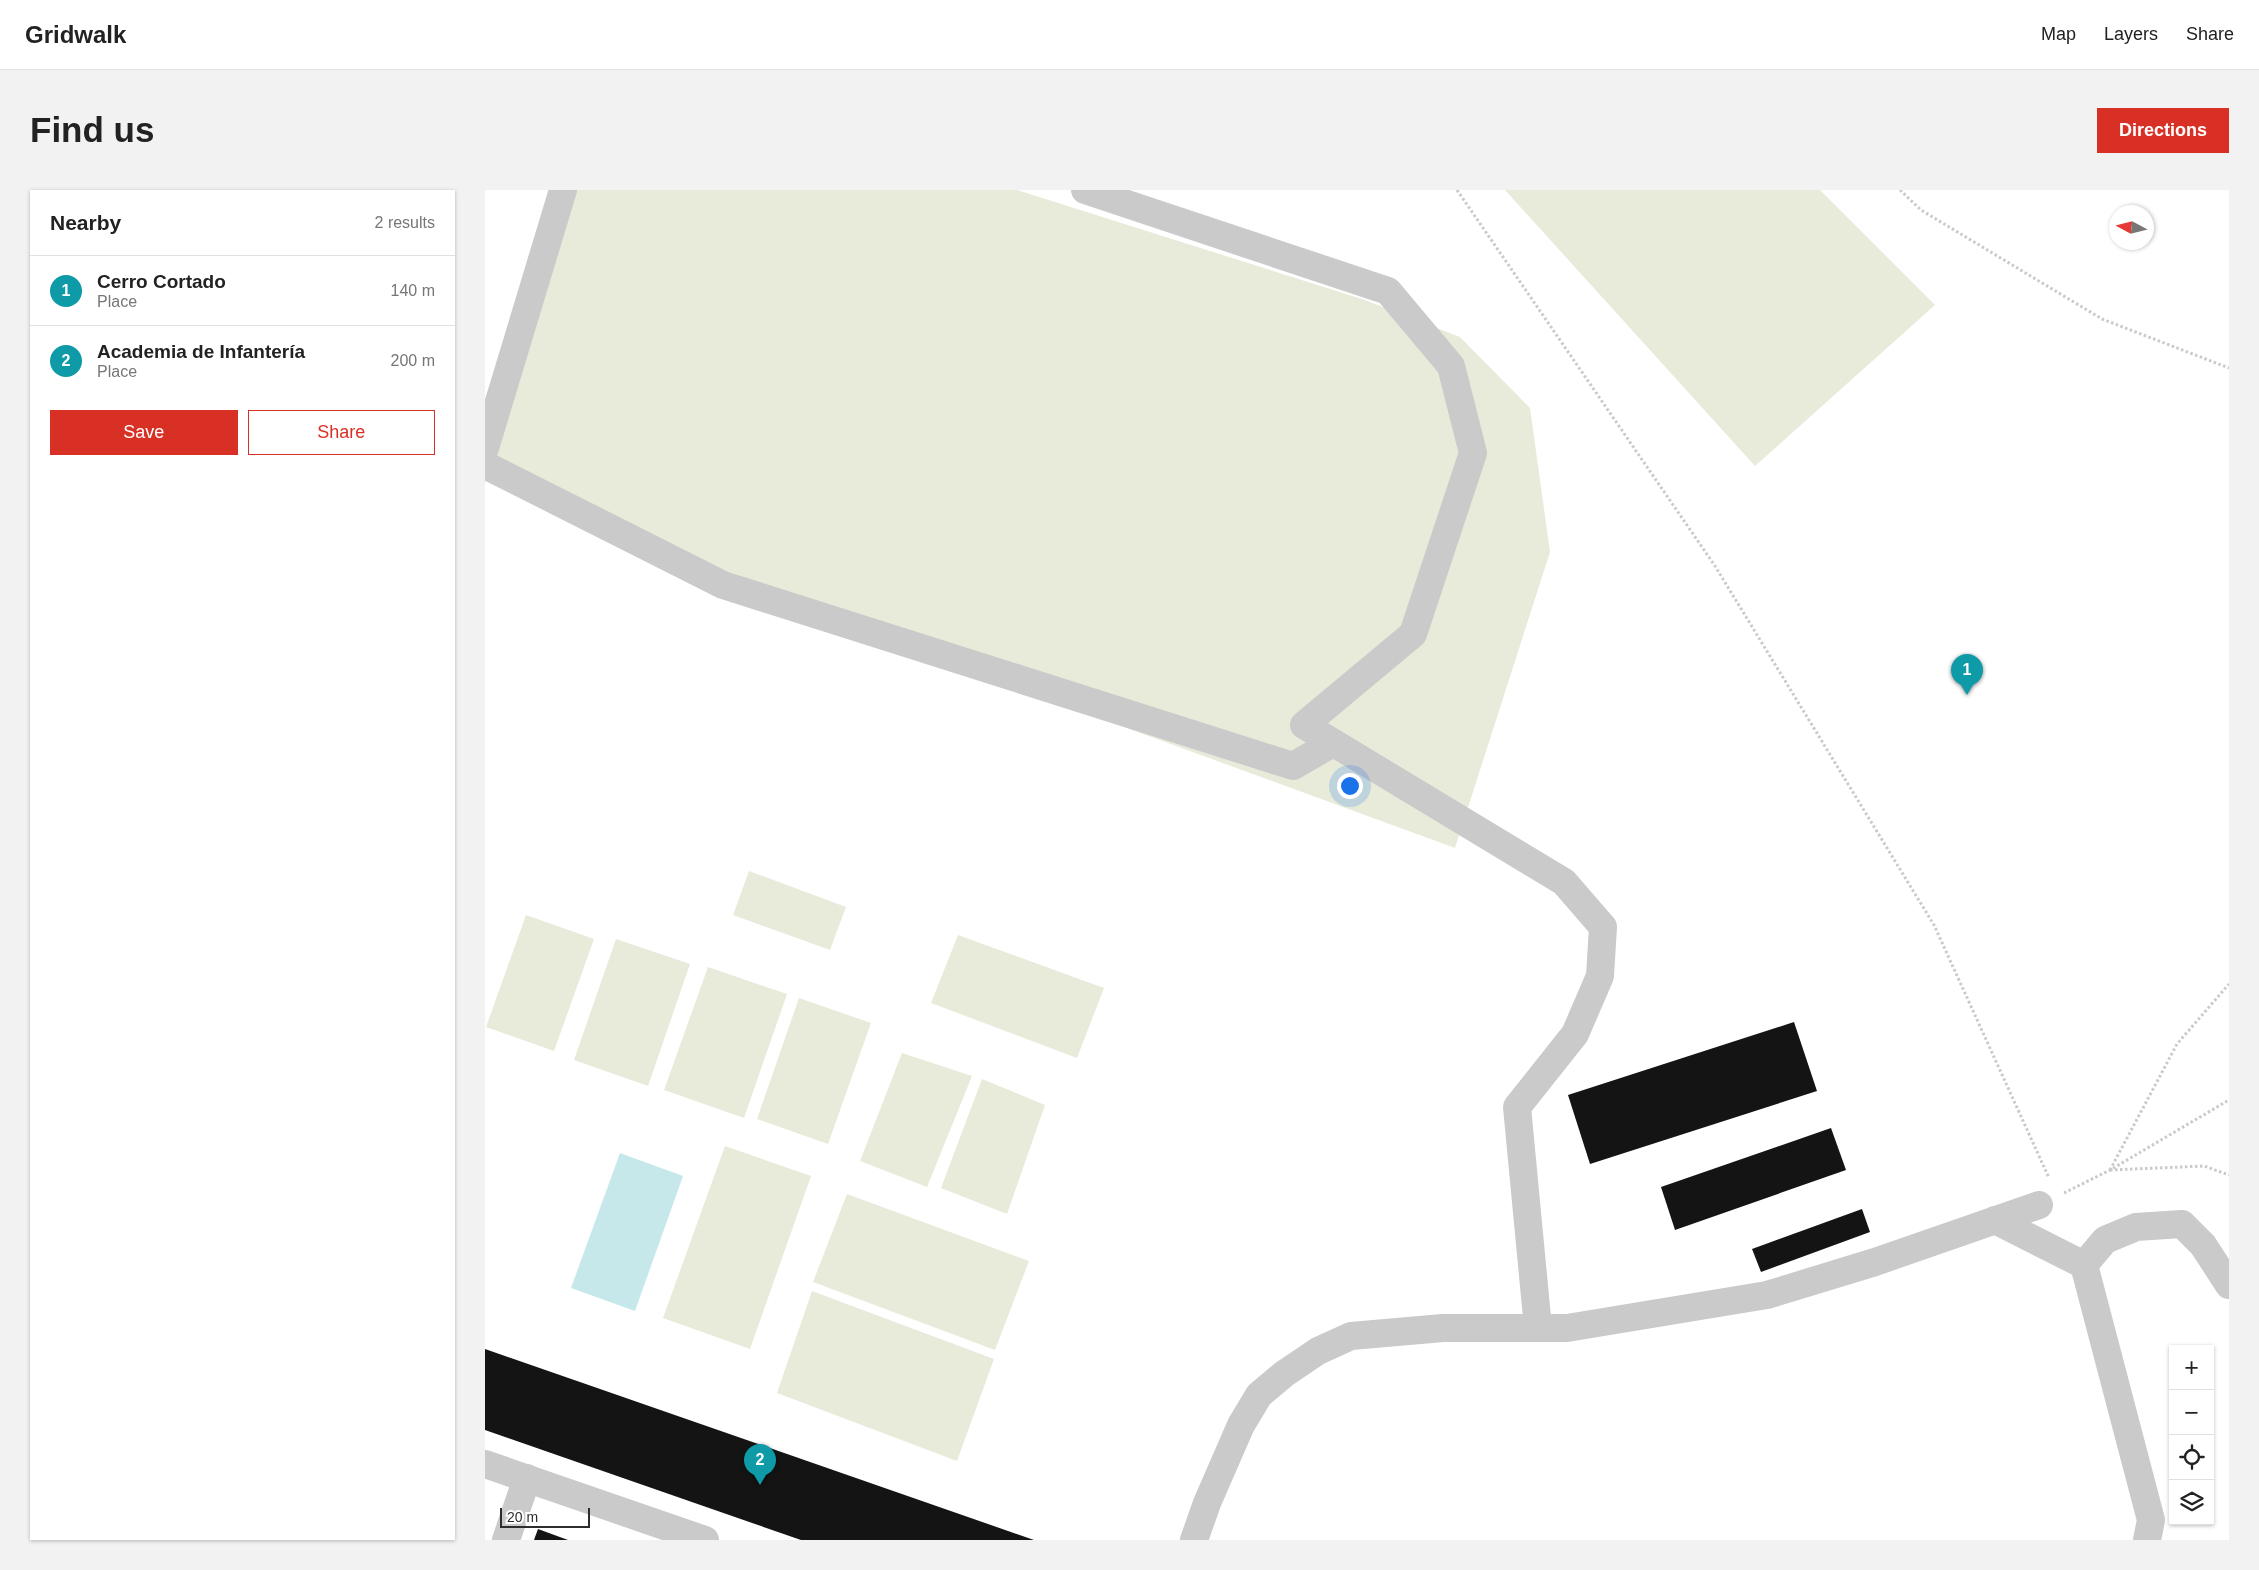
<!DOCTYPE html>
<meta charset="utf-8">
<style>
:root{--surface:#fff;--page:#f2f2f2;--text:#222;--muted:#767676;--line:#e0e0e0;--accent:#d93025}
body{margin:0;font-family:Arial,sans-serif;background:var(--page);color:var(--text)}
.controls{position:absolute;right:15px;bottom:15px;display:grid;overflow:hidden;border-radius:0px;box-shadow:0 1px 4px #0004}
.controls button{width:45px;height:45px;display:grid;place-items:center;padding:0;border:0;border-bottom:1px solid var(--line);background:var(--surface);color:var(--text);font:25px sans-serif}
.compass{position:absolute;left:1624px;top:15px;width:45px;height:45px;border-radius:50%;background:var(--surface);box-shadow:0 1px 4px #0004;rotate:277deg}
.scale{position:absolute;left:15px;bottom:12px;width:90px;box-sizing:border-box;padding-left:5px;border:2px solid #2d2d2d;border-top:0;font-size:14px;line-height:18px;white-space:nowrap;color:#2d2d2d;-webkit-text-stroke:4px #fff;paint-order:stroke}
.you{position:absolute;left:864px;top:595px;width:18px;height:18px;margin:-12px;border:4px solid #fff;border-radius:50%;background:#1a73e8;box-shadow:0 0 0 8px #1a73e833}
.badge{display:grid;place-items:center;width:32px;height:32px;border-radius:50%;background:var(--accent);color:#fff;font-size:16px;font-weight:700}
.pin{position:absolute;translate:-50% -41px;filter:drop-shadow(0 1px 2px #0008)}
.pin::after{content:'';position:absolute;top:26px;width:18px;height:15px;background:inherit;clip-path:polygon(0 0,100% 0,50% 100%)}
.list{margin:0;padding:0;list-style:none}
h2{display:flex;justify-content:space-between;align-items:center;height:65px;margin:0;padding:0 20px;font-size:21px}
h2 small{font-size:16px;font-weight:400;color:var(--muted)}
.list li{display:grid;grid-template-columns:32px 1fr auto;gap:15px;align-items:center;box-sizing:border-box;height:70px;padding:0 20px;border-top:1px solid var(--line)}
.list b{display:block;font-size:19px;white-space:nowrap}
.list p{margin:0;font-size:16px;white-space:nowrap;color:var(--muted)}
.list em{font-size:16px;font-style:normal;color:var(--muted)}
.actions{display:flex;gap:10px;padding:15px 20px}
.actions a{flex:1;padding:11px 0;border:1px solid var(--accent);border-radius:0px;text-align:center;font-size:18px;color:var(--accent)}
.actions .main{background:var(--accent);color:#fff}
.icon{flex:none;width:28px;height:28px;fill:none;stroke:currentColor;stroke-width:2;stroke-linecap:round;stroke-linejoin:round}
.map{position:relative;flex:none;width:1744px;height:1350px;overflow:hidden;border-radius:0px}
header{display:flex;align-items:center;gap:30px;box-sizing:border-box;height:70px;padding:0 25px;background:var(--surface);border-bottom:1px solid var(--line)}
header strong{font-size:24px}
nav{display:flex;gap:28px;margin-inline-start:auto;font-size:18px}
.intro{display:flex;align-items:center;justify-content:space-between;box-sizing:border-box;height:120px;padding:0 30px}
h1{margin:0;font-size:35px}
.button{padding:12px 22px;border-radius:0px;background:var(--accent);color:#fff;font-size:18px;font-weight:700}
main{display:flex;gap:30px;padding:0 30px}
aside{flex:1;background:var(--surface);border-radius:0px;box-shadow:0 1px 4px #0004}
.map>svg:first-child{display:block}
</style>
<header>
<strong>Gridwalk</strong>
<nav><a>Map</a><a>Layers</a><a>Share</a></nav>
</header>
<div class="intro"><h1>Find us</h1><a class="button">Directions</a></div>
<main>
<aside>
<h2>Nearby<small>2 results</small></h2>
<ul class="list">
<li><span class="badge" style="background:#0f9aa8">1</span><div><b>Cerro Cortado</b><p>Place</p></div><em>140 m</em></li>
<li><span class="badge" style="background:#0f9aa8">2</span><div><b>Academia de Infantería</b><p>Place</p></div><em>200 m</em></li>
</ul>
<div class="actions"><a class="main">Save</a><a>Share</a></div>
</aside>
<div class="map">
<svg width="1744" height="1350" viewBox="0 0 1744 1350">
<rect width="100%" height="100%" fill="#fff"/>
<g fill="#e8ebda">
<path d="M89,0H532L880,110L975,147L1045,218L1065,362L970,658L303,414L0,260Z"/>
<path d="M1020,0H1335L1450,115L1270,276Z"/>
<path d="M264,681L361,717L345,760L248,725Z"/>
<path d="M41,725L109,749L69,861L1,837Z"/>
<path d="M473,745L619,798L592,868L446,813Z"/>
<path d="M131,749L205,774L163,896L89,870Z"/>
<path d="M223,777L302,804L259,928L179,900Z"/>
<path d="M314,808L386,833L343,954L272,929Z"/>
<path d="M417,863L487,886L442,997L375,971Z"/>
<path d="M497,889L560,915L522,1024L456,998Z"/>
<path d="M240,956L326,986L265,1159L178,1128Z"/>
<path d="M362,1004L544,1071L510,1160L328,1092Z"/>
<path d="M327,1101L509,1169L472,1271L292,1203Z"/>
</g>
<path fill="#c6e8eb" d="M135,963L198,986L150,1121L86,1098Z"/>
<g fill="#141414">
<path d="M1309,832L1332,901L1105,974L1083,905Z"/>
<path d="M1346,938L1361,980L1190,1040L1176,997Z"/>
<path d="M1377,1019L1385,1042L1276,1082L1267,1059Z"/>
<path d="M0,1159L549,1350H316L0,1240Z"/>
<path d="M53,1339L83,1350H49Z"/>
</g>
<g fill="none" stroke-linecap="round" stroke-linejoin="round">
<g stroke="#cacaca" stroke-width="3" stroke-dasharray="2.5 2.5" stroke-linecap="butt">
<path d="M972,0L1230,376L1449,735L1564,988"/>
<path d="M1415,0L1436,20L1617,129L1744,178"/>
<path d="M1625,980L1692,854L1744,794"/>
<path d="M1625,980L1719,976L1744,985"/>
<path d="M1579,1003L1625,980L1744,910"/>
</g>
<g stroke="#cacaca" stroke-width="28">
<path d="M600,0L903,101L966,176L988,263L928,444L819,535L1079,692L1118,737L1115,786L1090,844L1032,917L1053,1138"/>
<path d="M0,258L78,0"/>
<path d="M0,275L238,395L808,576L848,553"/>
<path d="M1510,1030L1599,1075L1666,1330L1662,1350"/>
<path d="M1599,1075L1620,1050L1651,1037L1697,1034L1718,1055L1744,1095"/>
<path d="M0,1274L220,1350"/>
<path d="M21,1350L42,1288"/>
<path d="M709,1350L722,1313L756,1235L774,1205L799,1184L833,1161L866,1146L958,1138H1082L1282,1105L1390,1072L1554,1015"/>
</g>
</g>
</svg>
<div class="controls">
<button>+</button>
<button>−</button>
<button><svg class="icon" aria-label="locate" viewBox="0 0 24 24"><circle cx="12" cy="12" r="6"/><path d="M12 2v4M12 18v4M2 12h4M18 12h4"/></svg></button>
<button><svg class="icon" aria-label="layers" viewBox="0 0 24 24"><path d="M12 4l9 5-9 5-9-5zM3 14l9 5 9-5"/></svg></button>
</div>
<svg class="compass" viewBox="-18 -18 36 36"><path d="M0-13l5 13h-10z" fill="#e53935"/><path d="M0 13l5-13h-10z" fill="#767676"/></svg>
<div class="scale">20 m</div>
<div class="you"></div>
<div class="pin badge" style="left:1482px;top:505px;background:#0f9aa8">1</div>
<div class="pin badge" style="left:275px;top:1295px;background:#0f9aa8">2</div>
</div>
</main>
